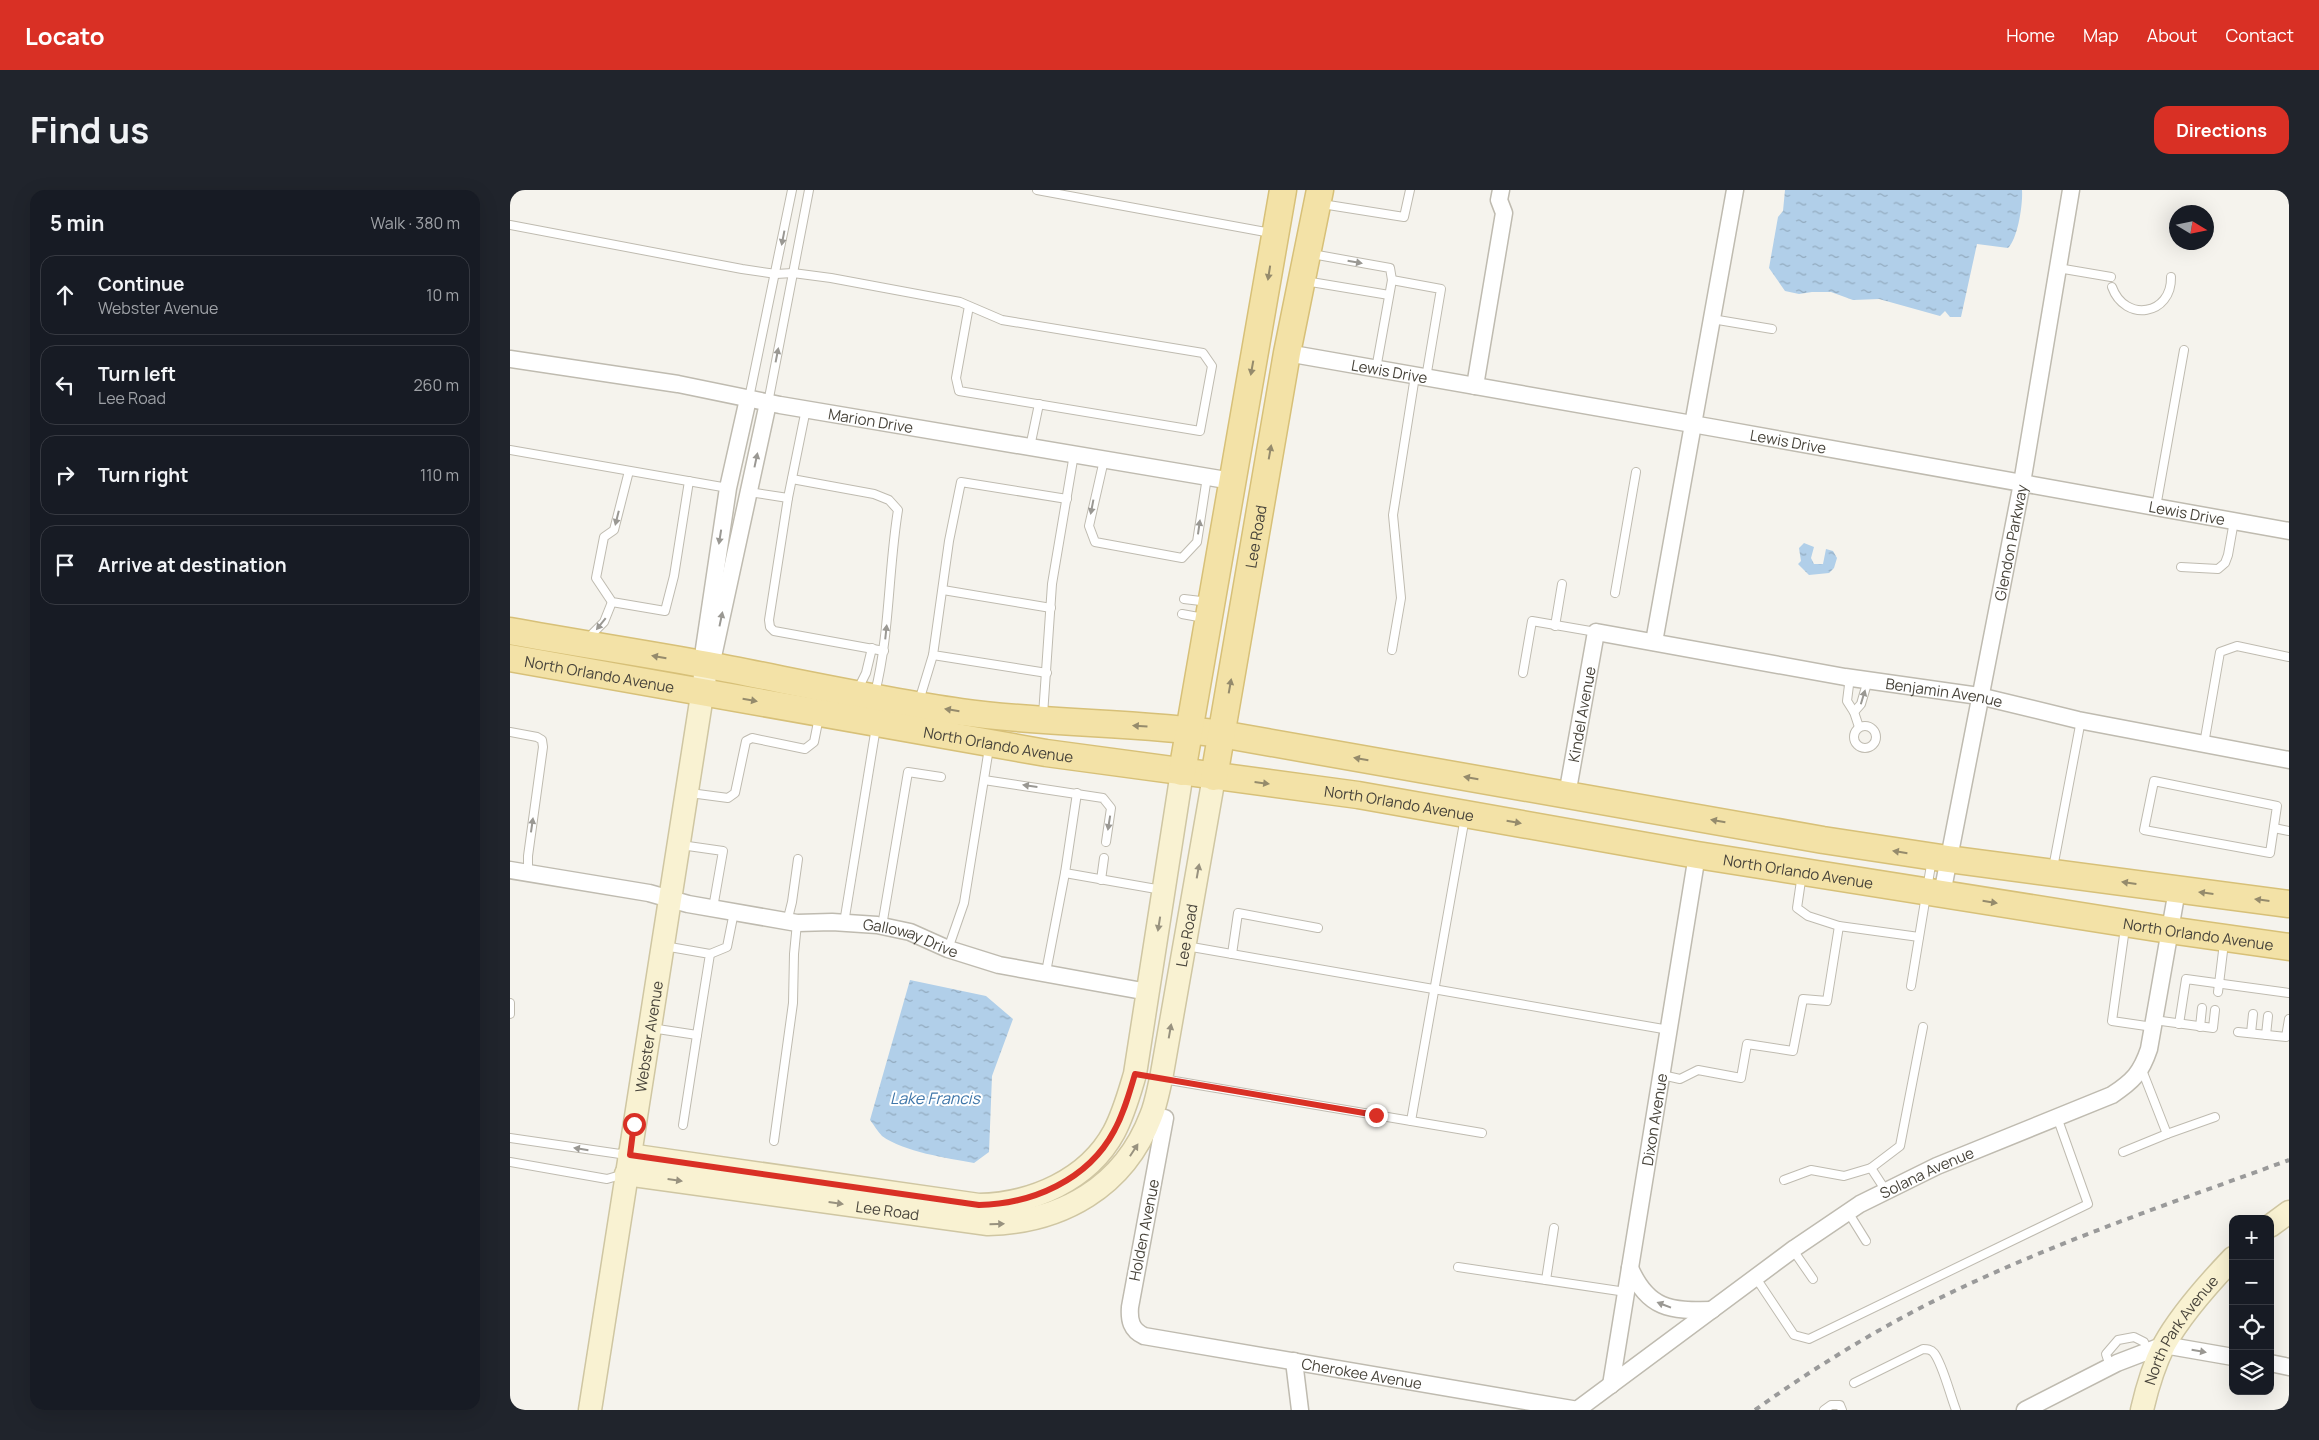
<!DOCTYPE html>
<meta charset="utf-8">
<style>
:root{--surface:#171b24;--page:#20242c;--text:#f1f3f6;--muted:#9ea1a6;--line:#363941;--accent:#d93025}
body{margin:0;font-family:Manrope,sans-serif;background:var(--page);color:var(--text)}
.controls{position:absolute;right:15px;bottom:15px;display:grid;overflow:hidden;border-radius:10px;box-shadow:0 5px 20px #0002}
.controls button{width:45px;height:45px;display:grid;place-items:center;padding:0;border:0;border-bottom:1px solid var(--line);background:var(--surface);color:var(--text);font:25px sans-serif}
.compass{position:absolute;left:1659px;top:15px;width:45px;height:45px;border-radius:50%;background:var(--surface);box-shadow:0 5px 20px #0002;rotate:100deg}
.stop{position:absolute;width:15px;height:15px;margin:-11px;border:4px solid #d93025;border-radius:50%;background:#fff}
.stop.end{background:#d93025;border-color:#fff;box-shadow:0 1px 5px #0008}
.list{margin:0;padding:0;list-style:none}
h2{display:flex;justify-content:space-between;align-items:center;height:65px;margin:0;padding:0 20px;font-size:21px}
h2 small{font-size:16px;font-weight:400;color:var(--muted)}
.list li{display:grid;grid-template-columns:32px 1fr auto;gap:15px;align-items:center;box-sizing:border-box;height:80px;margin:0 10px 10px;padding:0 10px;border:1px solid var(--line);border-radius:15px}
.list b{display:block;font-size:19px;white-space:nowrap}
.list p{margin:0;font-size:16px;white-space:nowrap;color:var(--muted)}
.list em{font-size:16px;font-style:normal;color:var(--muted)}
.icon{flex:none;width:28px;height:28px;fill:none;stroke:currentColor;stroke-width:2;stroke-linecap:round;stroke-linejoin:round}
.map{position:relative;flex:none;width:1779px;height:1220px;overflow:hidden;border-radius:15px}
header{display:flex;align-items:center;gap:30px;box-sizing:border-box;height:70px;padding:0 25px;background:var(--accent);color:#fff}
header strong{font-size:24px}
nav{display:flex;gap:28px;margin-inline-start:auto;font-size:18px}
.intro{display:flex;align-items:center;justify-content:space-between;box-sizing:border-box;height:120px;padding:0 30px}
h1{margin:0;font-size:35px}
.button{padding:12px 22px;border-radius:15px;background:var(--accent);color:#fff;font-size:18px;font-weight:700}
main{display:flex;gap:30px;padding:0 30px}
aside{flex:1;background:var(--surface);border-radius:15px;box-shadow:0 5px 20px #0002}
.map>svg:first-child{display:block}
</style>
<header>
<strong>Locato</strong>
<nav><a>Home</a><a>Map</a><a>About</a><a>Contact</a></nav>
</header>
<div class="intro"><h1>Find us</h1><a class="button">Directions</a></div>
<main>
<aside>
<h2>5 min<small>Walk · 380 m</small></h2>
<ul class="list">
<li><svg class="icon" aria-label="ahead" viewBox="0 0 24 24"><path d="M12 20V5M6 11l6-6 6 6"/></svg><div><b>Continue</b><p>Webster Avenue</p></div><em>10 m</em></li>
<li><svg class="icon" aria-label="left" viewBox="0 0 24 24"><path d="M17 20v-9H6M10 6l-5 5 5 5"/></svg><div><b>Turn left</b><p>Lee Road</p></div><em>260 m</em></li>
<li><svg class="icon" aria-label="right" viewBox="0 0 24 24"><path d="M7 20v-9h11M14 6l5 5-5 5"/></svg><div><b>Turn right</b></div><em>110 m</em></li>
<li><svg class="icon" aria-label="arrive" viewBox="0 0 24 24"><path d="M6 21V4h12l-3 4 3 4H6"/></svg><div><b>Arrive at destination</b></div></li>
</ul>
</aside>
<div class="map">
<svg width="1779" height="1220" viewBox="0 0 1779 1220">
<defs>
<pattern id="water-ripples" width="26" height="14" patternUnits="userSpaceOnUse" patternTransform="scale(1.25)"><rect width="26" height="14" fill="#b1cfe9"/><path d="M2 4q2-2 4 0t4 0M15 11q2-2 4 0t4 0" fill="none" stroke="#92aabe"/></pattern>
</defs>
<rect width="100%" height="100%" fill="#f5f3ed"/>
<g fill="url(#water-ripples)">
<path d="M1275,0H1512C1513,14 1508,48 1498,58L1467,54L1451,127H1440L1435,121L1430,126L1369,109L1343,110L1321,102H1302L1289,104L1275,101L1259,78L1268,27L1273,21Z"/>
<path d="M1294,353L1304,357L1301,368L1304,374H1313L1316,359L1323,361L1327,368L1324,378L1319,383L1299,385L1288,374L1291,371L1289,358Z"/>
<path d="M400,790L476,806L503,829L482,886L479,962L464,973C437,968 394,962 372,946C368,942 364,935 360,930Z"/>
</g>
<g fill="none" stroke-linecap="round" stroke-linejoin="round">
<g stroke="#bfbbb0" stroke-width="10">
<g id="lane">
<path d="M527,0L761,43"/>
<path d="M812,14L894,27L900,0"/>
<path d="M0,35L232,79L266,84L283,83L321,88L450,112L492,130L693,163L702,176L690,241L449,201L446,188L459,116"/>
<path d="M802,64L880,78L882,90"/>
<path d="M1548,78L1601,87"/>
<path d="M795,91L879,105"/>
<path d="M1602,97C1615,133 1662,125 1661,87"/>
<path d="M1202,129L1262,139"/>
<path d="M866,179L882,90L931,99L916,188"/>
<path d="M239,208L282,0"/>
<path d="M258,213L299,0"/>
<path d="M296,219L278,308L259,430L260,437L264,441L374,461"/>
<path d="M520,257L529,214"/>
<path d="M0,260L218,298"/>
<path d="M594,270L579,336L585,352L672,368L687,352L697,287"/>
<path d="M119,281L104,340L94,347L86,388L102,412L155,421L164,386L179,291"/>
<path d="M282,289L364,304L379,310L388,320C378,382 380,443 365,503"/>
<path d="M239,302L278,308"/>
<path d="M1646,317L1674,160"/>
<path d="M1671,377L1708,379L1715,373L1718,365L1724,331"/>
<path d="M433,400L541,418"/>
<path d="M1105,403L1126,282"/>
<path d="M674,409L699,412"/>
<path d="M672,424L694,428"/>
<path d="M1045,436L1052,394"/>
<path d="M79,451L83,443L94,432L102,412"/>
<path d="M882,460L891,408L883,325L905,186"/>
<path d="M537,483L423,465L439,351L451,292L557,309"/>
<path d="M1013,483L1022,431L1086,442"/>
<path d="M1340,487L1337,511L1344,522L1349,537"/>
<path d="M347,501L356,483L362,458"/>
<path d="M409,511L423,465"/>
<path d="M1344,522L1351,514L1358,490"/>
<path d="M533,525L542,394L564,264"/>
<circle cx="1355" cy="547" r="11"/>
<path d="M0,542L27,547L32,550L33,557L18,666V683"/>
<path d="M1694,554L1710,462L1727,456L1779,467"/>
<path d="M474,590L593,608L601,618L596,652"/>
<path d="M1644,591L1767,616L1760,663L1634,640Z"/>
<path d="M180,603L218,608L225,603L236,551L242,548L295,559L304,552L309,527"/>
<path d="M567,603L555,683L652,700"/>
<path d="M1764,638L1779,641"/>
<path d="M171,655L213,661L203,718"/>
<path d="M1543,678L1571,530"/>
<path d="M1292,684L1287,718L1298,726L1329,736"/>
<path d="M591,690L594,668"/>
<path d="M277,732L282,712L288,669"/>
<path d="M334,733L366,537"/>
<path d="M372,736L398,582L431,587"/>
<path d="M1615,738L1602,831L1643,837"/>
<path d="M676,756L1159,840"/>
<path d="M438,759L454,713L479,558"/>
<path d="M200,764L217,757L224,722"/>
<path d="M722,764L728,723L808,738"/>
<path d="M536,782L555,683"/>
<path d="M1401,796L1422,669"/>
<path d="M1708,802L1714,753"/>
<path d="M0,813V824"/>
<path d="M1644,830L1703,838L1705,820"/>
<path d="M1669,834L1676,789L1779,803"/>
<path d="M1690,837L1692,818"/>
<path d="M141,838L187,845L200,764L154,756"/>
<path d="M1728,842L1776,847L1779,829"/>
<path d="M1741,843L1743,824"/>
<path d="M1756,845L1758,826"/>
<path d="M1632,880L1657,944L1705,927"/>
<path d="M1152,885L1170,889L1188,880L1231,888L1237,854L1283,861L1293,809L1317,811L1329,736L1409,747"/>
<path d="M653,889L972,943"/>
<path d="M901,931L955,627"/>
<path d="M173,935L187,845"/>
<path d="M0,948L117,965"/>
<path d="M264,951L283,813L284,764L287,733"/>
<path d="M1613,962L1657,944"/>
<path d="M0,972L97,989L114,984"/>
<path d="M1274,990L1301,980L1334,986L1361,978"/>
<path d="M1376,1001L1361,978L1390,956L1413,837"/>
<path d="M1338,1022L1356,1051"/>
<path d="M1283,1060L1303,1089"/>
<path d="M948,1077L1116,1102"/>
<path d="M1246,1088L1284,1145L1299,1149L1578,1014L1547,927"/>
<path d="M1036,1090L1044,1038"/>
<path d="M1600,1176L1596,1164L1608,1150L1624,1147L1634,1152L1638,1161"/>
<path d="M1344,1193L1413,1159C1417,1159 1421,1159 1424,1163C1433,1175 1440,1205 1446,1220"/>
<path d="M1314,1220L1321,1215H1330L1332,1220"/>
</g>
</g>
<g stroke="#bfbbb0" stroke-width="19">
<g id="street">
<path id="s1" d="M777,163L1205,238L1779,341"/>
<path id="s2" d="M0,169L168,194L270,215L722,291"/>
<path d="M965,196L994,23L989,10L991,0"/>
<path d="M1144,452L1225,0"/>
<path d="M199,471L204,462L258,213"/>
<path d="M197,475L194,459L218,298L238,209"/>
<path id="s3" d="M1057,605L1086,442L1335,487L1469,506L1568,530L1779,570"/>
<path id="s4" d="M0,680L139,703L178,714L287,733L322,732L367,735L400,742L438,759L489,775L638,802"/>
<path id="s5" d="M1432,704L1512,293L1561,0"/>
<path id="s6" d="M655,928L620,1117C619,1130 621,1140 634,1146L1068,1220"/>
<path d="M1120,1078C1138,1119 1160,1121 1202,1120"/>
<path d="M784,1171L790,1220"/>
<path d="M1760,1173L1779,1177"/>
<path id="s7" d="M1101,1195L1187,665"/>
<path id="s8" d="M1067,1220L1285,1058L1350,1014L1427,976L1602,905C1623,891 1631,883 1639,859L1667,700"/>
<path d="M1515,1220L1607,1173L1654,1155L1723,1167"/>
</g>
</g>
<g stroke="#cfc6a2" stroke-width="25">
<g id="secondary">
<path d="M119,965L469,1015C522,1014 578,990 604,942C614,923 619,904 625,884L672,582"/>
<path id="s9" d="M116,984L478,1034C552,1032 614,997 641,926C646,914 648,901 651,889L704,587"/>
<path d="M1760,1036L1779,1022"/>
<path id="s10" d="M80,1220L195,486"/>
<path id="s11" d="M1632,1220C1637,1198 1644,1175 1654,1155C1670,1126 1700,1092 1723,1068"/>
</g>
</g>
<g stroke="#d7c078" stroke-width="29">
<g id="primary">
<path d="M0,441C66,453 132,463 198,475C282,491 366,510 451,522C537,534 625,532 711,544L1313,650L1438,669L1779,714"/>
<path id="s12" d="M0,468L536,563L848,605L1187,665L1659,740L1779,757"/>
<path d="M672,582L773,0"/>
<path id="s13" d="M704,587L777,163L810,0"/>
</g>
</g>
<use href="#lane" stroke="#fff" stroke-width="8"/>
<use href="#street" stroke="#fff" stroke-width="16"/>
<use href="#secondary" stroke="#f9f2d2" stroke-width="22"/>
<use href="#primary" stroke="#f3e2a7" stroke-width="26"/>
<path stroke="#9a9a9a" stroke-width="4" stroke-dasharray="6 6" stroke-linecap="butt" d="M1245,1220C1315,1170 1390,1125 1468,1090C1569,1044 1675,1008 1779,970"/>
</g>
<defs><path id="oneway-solid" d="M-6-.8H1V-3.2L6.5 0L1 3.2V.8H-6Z" transform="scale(1.25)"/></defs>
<g fill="#9a9893">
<use href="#oneway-solid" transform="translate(273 48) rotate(101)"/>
<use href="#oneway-solid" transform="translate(845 72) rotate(10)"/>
<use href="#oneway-solid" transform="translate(267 165) rotate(-79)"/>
<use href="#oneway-solid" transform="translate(246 270) rotate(-78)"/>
<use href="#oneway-solid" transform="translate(582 317) rotate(101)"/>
<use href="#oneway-solid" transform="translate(107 328) rotate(104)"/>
<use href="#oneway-solid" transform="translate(689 337) rotate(-82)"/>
<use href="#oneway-solid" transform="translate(210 347) rotate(99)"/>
<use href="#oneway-solid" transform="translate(211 429) rotate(-78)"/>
<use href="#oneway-solid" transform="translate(91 434) rotate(129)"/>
<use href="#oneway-solid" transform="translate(376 442) rotate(-84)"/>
<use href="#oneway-solid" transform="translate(1353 507) rotate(-73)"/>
<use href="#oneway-solid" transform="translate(520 596) rotate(-172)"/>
<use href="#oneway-solid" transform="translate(599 633) rotate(99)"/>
<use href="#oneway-solid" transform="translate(22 635) rotate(-82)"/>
<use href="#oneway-solid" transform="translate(71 959) rotate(-171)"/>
<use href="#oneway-solid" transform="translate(1154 1115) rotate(-159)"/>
<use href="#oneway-solid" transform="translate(1689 1161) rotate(10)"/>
</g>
<g fill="#958b6c">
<use href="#oneway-solid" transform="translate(759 83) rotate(99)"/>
<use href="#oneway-solid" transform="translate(742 178) rotate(100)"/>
<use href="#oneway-solid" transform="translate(760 262) rotate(-80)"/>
<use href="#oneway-solid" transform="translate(149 467) rotate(-170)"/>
<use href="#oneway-solid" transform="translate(720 496) rotate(-80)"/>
<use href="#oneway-solid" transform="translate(240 510) rotate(10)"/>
<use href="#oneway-solid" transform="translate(442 520) rotate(-171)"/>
<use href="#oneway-solid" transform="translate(630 536) rotate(-176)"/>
<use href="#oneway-solid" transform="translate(851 569) rotate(-170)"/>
<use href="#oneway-solid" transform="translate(961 588) rotate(-170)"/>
<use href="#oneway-solid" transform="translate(752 593) rotate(7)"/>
<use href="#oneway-solid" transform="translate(1208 631) rotate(-170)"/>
<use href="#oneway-solid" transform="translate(1004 632) rotate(10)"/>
<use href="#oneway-solid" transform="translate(1390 662) rotate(-171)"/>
<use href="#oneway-solid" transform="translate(1619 693) rotate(-172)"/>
<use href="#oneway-solid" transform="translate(1696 703) rotate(-173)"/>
<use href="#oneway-solid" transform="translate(1752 710) rotate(-173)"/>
<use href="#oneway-solid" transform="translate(1480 712) rotate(9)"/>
</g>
<g fill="#98927f">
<use href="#oneway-solid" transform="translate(688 681) rotate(-80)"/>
<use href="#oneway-solid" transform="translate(649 734) rotate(99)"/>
<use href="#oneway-solid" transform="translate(660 841) rotate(-80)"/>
<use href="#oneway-solid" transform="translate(624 960) rotate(-57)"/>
<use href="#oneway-solid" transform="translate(165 990) rotate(8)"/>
<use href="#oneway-solid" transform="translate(326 1013) rotate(8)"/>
<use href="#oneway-solid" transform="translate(487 1034) rotate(-1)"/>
</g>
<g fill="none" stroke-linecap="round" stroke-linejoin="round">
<path stroke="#d93025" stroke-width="6" d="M124,934L120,965L469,1015C522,1014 578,990 604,941C614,923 619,904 625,884L866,925"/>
</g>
<g text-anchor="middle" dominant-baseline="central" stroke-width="4" stroke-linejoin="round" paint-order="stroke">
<g font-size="15" fill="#48443b" stroke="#fff">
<text stroke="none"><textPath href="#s1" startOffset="104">Lewis Drive</textPath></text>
<text stroke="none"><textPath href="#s2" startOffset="366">Marion Drive</textPath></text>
<text stroke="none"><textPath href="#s1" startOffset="509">Lewis Drive</textPath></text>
<text stroke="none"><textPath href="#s1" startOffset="914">Lewis Drive</textPath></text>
<text stroke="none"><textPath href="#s13" startOffset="244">Lee Road</textPath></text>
<text stroke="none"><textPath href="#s5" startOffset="358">Glendon Parkway</textPath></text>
<text stroke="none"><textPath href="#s12" startOffset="91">North Orlando Avenue</textPath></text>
<text stroke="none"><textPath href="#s3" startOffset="519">Benjamin Avenue</textPath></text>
<text stroke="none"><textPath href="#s3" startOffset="82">Kindel Avenue</textPath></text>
<text stroke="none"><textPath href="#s12" startOffset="496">North Orlando Avenue</textPath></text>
<text stroke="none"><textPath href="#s12" startOffset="901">North Orlando Avenue</textPath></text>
<text stroke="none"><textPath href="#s12" startOffset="1306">North Orlando Avenue</textPath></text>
<text stroke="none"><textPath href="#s12" startOffset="1711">North Orlando Avenue</textPath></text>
<text stroke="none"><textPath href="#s9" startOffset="758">Lee Road</textPath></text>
<text stroke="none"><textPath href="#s4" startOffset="408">Galloway Drive</textPath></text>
<text stroke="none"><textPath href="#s10" startOffset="378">Webster Avenue</textPath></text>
<text stroke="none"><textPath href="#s7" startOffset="269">Dixon Avenue</textPath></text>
<text stroke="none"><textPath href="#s8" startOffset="424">Solana Avenue</textPath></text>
<text stroke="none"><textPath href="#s9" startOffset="264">Lee Road</textPath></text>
<text transform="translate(634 1040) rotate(-79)">Holden Avenue</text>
<text stroke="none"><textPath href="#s11" startOffset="90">North Park Avenue</textPath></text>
<text stroke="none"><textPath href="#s6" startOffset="448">Cherokee Avenue</textPath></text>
</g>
<g font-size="16" font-style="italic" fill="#3f76a9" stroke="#fff">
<text x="425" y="908">Lake Francis</text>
</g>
</g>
</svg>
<div class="controls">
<button>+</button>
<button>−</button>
<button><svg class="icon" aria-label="locate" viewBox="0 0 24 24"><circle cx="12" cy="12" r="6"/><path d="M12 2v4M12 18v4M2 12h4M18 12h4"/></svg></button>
<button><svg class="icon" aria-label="layers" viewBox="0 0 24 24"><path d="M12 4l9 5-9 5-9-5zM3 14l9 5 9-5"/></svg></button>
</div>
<svg class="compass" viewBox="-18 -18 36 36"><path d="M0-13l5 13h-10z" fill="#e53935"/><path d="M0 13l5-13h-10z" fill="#9ea1a6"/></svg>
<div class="stop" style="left:124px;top:934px"></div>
<div class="stop end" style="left:866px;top:925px"></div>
</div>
</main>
